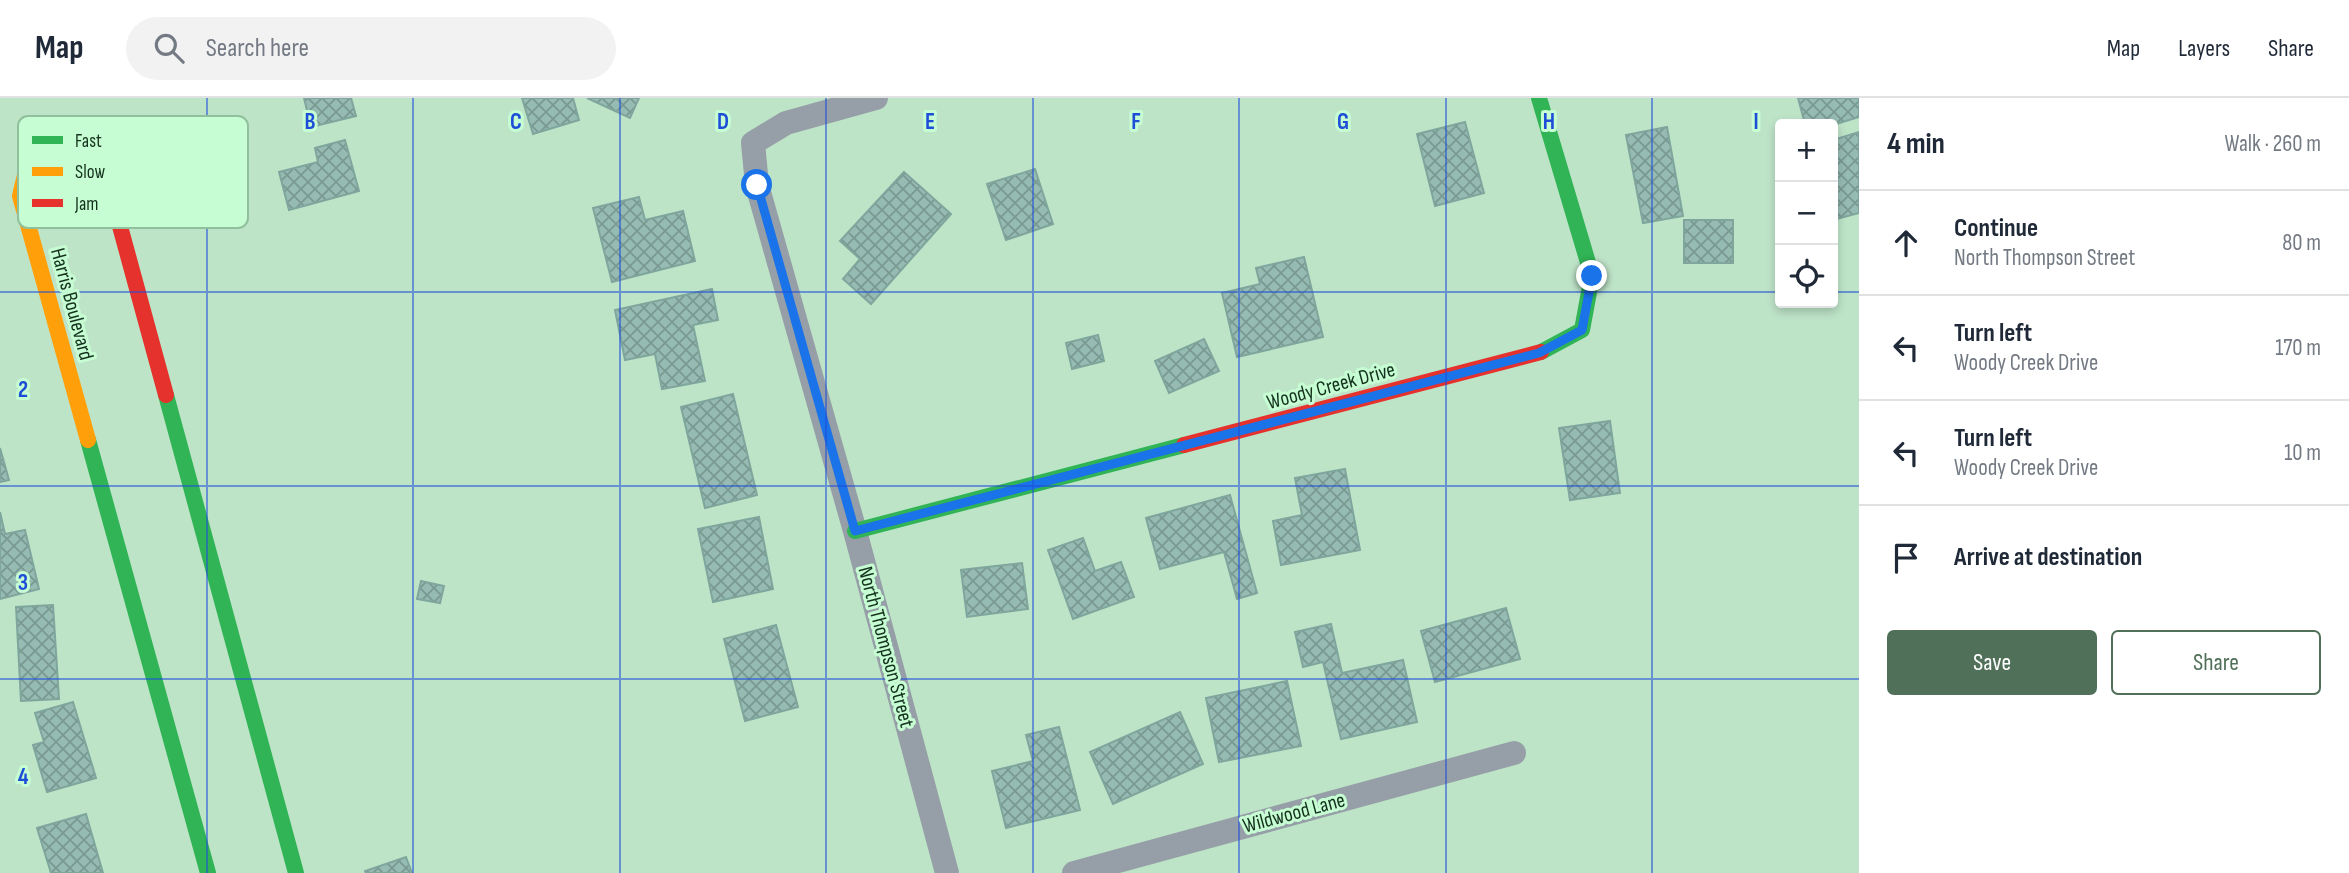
<!DOCTYPE html>
<meta charset="utf-8">
<style>
:root{--surface:#fff;--page:#f2f2f3;--text:#1f2937;--muted:#747a83;--line:#e0e1e3;--accent:#507059}
body{margin:0;font-family:"Sofia Sans Condensed",sans-serif;background:var(--page);color:var(--text)}
.controls{position:absolute;right:21px;top:21px;display:grid;overflow:hidden;border-radius:7px;box-shadow:0 4px 10px #0003}
.controls button{width:63px;height:63px;display:grid;place-items:center;padding:0;border:0;border-bottom:2px solid var(--line);background:var(--surface);color:var(--text);font:35px sans-serif}
.stop{position:absolute;width:21px;height:21px;margin:-16px;border:5px solid #1a73e8;border-radius:50%;background:#fff}
.stop.end{background:#1a73e8;border-color:#fff;box-shadow:0 2px 7px #0008}
.list{margin:0;padding:0;list-style:none}
h2{display:flex;justify-content:space-between;align-items:center;height:91px;margin:0;padding:0 28px;font-size:30px}
h2 small{font-size:23px;font-weight:400;color:var(--muted)}
.list li{display:grid;grid-template-columns:46px 1fr auto;gap:21px;align-items:center;box-sizing:border-box;height:105px;padding:0 28px;border-top:2px solid var(--line)}
.list b{display:block;font-size:26px;white-space:nowrap}
.list p{margin:0;font-size:23px;white-space:nowrap;color:var(--muted)}
.list em{font-size:23px;font-style:normal;color:var(--muted)}
.actions{display:flex;gap:14px;padding:21px 28px}
.actions a{flex:1;padding:16px 0;border:2px solid var(--accent);border-radius:7px;text-align:center;font-size:24px;color:var(--accent)}
.actions .main{background:var(--accent);color:#fff}
.icon{flex:none;width:38px;height:38px;fill:none;stroke:currentColor;stroke-width:2;stroke-linecap:round;stroke-linejoin:round}
.map{position:relative;flex:none;width:1859px;height:775px;overflow:hidden}
header{display:flex;align-items:center;gap:42px;box-sizing:border-box;height:98px;padding:0 35px;background:var(--surface);border-bottom:2px solid var(--line)}
header strong{font-size:33px}
nav{display:flex;gap:38px;margin-inline-start:auto;font-size:24px}
.search{width:490px;height:63px;background:var(--page);display:flex;align-items:center;gap:18px;box-sizing:border-box;padding:0 24px;border-radius:38px;color:var(--muted);font-size:26px}
main{display:flex}
aside{flex:1;background:var(--surface)}
.map>svg:first-child{display:block}
</style>
<header>
<strong>Map</strong>
<div class="search"><svg class="icon" aria-label="search" viewBox="0 0 24 24"><circle cx="10" cy="10" r="6"/><path d="M15 15l6 6"/></svg>Search here</div>
<nav><a>Map</a><a>Layers</a><a>Share</a></nav>
</header>
<main>
<div class="map">
<svg width="1859" height="775" viewBox="0 0 1859 775">
<defs>
<pattern id="building-cross-hatch" width="8" height="8" patternUnits="userSpaceOnUse" patternTransform="scale(1.75)"><rect width="8" height="8" fill="#96bbb3"/><path d="M0 0l8 8M0 8l8-8" fill="none" stroke="#799991"/></pattern>
</defs>
<rect width="100%" height="100%" fill="#bee4c8"/>
<g fill="url(#building-cross-hatch)" stroke="#7fa69d" stroke-width="2">
<path d="M304,0H351L356,18L311,29Z"/>
<path d="M522,0H573L579,22L533,36Z"/>
<path d="M587,0H639L630,20Z"/>
<path d="M1798,0H1859V19L1833,27L1805,26Z"/>
<path d="M1465,24L1484,95L1435,108L1417,36Z"/>
<path d="M1667,29L1683,118L1643,125L1626,37Z"/>
<path d="M1859,34V115L1833,122V42Z"/>
<path d="M345,42L359,93L289,112L279,74L318,64L315,50Z"/>
<path d="M1035,71L1053,126L1006,142L987,86Z"/>
<path d="M904,74L951,116L871,206L843,181L860,161L840,143Z"/>
<path d="M639,99L645,122L683,113L695,163L612,184L593,110Z"/>
<rect x="1684" y="122" width="49" height="43"/>
<path d="M1304,159L1323,239L1237,259L1222,195L1260,186L1256,170Z"/>
<path d="M712,191L718,222L693,227L705,283L662,291L655,256L625,262L615,212Z"/>
<path d="M1098,237L1104,263L1072,271L1066,245Z"/>
<path d="M1204,241L1219,273L1169,295L1155,263Z"/>
<path d="M733,296L757,397L705,410L681,309Z"/>
<path d="M1610,323L1620,395L1570,402L1559,330Z"/>
<path d="M0,350L9,382L0,384Z"/>
<path d="M1345,371L1360,452L1281,467L1273,423L1302,417L1295,380Z"/>
<path d="M1230,397L1257,495L1237,501L1224,454L1160,471L1146,420Z"/>
<path d="M0,414L5,436L25,432L39,491L0,501Z"/>
<path d="M759,419L773,491L713,504L698,431Z"/>
<path d="M1083,440L1095,473L1121,464L1134,499L1073,521L1048,452Z"/>
<path d="M1022,465L1028,511L967,519L961,472Z"/>
<path d="M421,483L444,488L440,505L417,501Z"/>
<path d="M53,507L59,601L21,603L16,509Z"/>
<path d="M1506,510L1520,561L1435,584L1421,533Z"/>
<path d="M1331,526L1342,575L1403,562L1417,624L1341,641L1323,564L1303,569L1295,534Z"/>
<path d="M776,527L798,609L745,623L724,541Z"/>
<path d="M1287,583L1301,648L1219,664L1206,600Z"/>
<path d="M73,604L96,680L47,694L33,647L44,644L35,615Z"/>
<path d="M1180,614L1203,666L1113,706L1090,654Z"/>
<path d="M1059,629L1080,712L1006,730L992,673L1033,663L1026,637Z"/>
<path d="M86,716L103,775H51L37,730Z"/>
<path d="M406,759L412,775H366L365,773Z"/>
</g>
<g fill="none" stroke-linecap="round" stroke-linejoin="round">
<g stroke="#969fa7" stroke-width="24">
<path d="M876,0L786,25L753,45L757,87L855,433L947,775"/>
<path d="M1074,775L1514,655"/>
</g>
<g stroke="#30b455" stroke-width="16">
<path d="M1539,0L1592,178L1582,232L1541,254"/>
<path d="M166,297L296,775"/>
<path d="M88,342L208,775"/>
<path d="M855,433L1184,347"/>
</g>
<path stroke="#ff9f0a" stroke-width="16" d="M69,55H49L27,69L20,98L88,342"/>
<g stroke="#e5322d" stroke-width="16">
<path d="M69,55C90,55 102,70 109,88L166,297"/>
<path d="M1184,347L1541,254"/>
</g>
</g>
<g fill="none" stroke-linecap="round" stroke-linejoin="round">
<path stroke="#1a73e8" stroke-width="9" d="M757,87L855,433L1539,255L1582,232L1592,178"/>
</g>
<path fill="none" stroke="#1d4ed8" stroke-width="2" stroke-opacity="0.55" d="M207,0V775M413,0V775M620,0V775M826,0V775M1033,0V775M1239,0V775M1446,0V775M1652,0V775M0,194H1780M1833,194H1859M0,388H1859M0,581H1859"/>
<g text-anchor="middle" dominant-baseline="central" stroke-width="6" stroke-linejoin="round" paint-order="stroke">
<g font-size="21" fill="#14311d" stroke="#c6fdd3">
<text transform="translate(72 206) rotate(75)">Harris Boulevard</text>
<text transform="translate(1331 288) rotate(-15)">Woody Creek Drive</text>
<text transform="translate(886 549) rotate(75)">North Thompson Street</text>
<text transform="translate(1294 715) rotate(-15)">Wildwood Lane</text>
</g>
</g>
<rect x="18" y="18" width="230" height="112" rx="10" fill="#c6fdd3" stroke="#91c09c" stroke-width="2"/>
<rect x="32" y="38" width="31" height="8" fill="#30b455"/>
<rect x="32" y="69" width="31" height="9" fill="#ff9f0a"/>
<rect x="32" y="101" width="31" height="8" fill="#e5322d"/>
<g font-size="19" fill="#14311d">
<text x="75" y="49">Fast</text>
<text x="75" y="80">Slow</text>
<text x="75" y="112">Jam</text>
</g>
<g font-size="23" text-anchor="middle" font-weight="bold" fill="#1d4ed8" stroke="#c6fdd3" stroke-width="6" stroke-linejoin="round" paint-order="stroke">
<text x="310" y="31">B</text>
<text x="516" y="31">C</text>
<text x="723" y="31">D</text>
<text x="930" y="31">E</text>
<text x="1136" y="31">F</text>
<text x="1343" y="31">G</text>
<text x="1549" y="31">H</text>
<text x="1756" y="31">I</text>
<text x="23" y="299">2</text>
<text x="23" y="492">3</text>
<text x="23" y="686">4</text>
</g>
</svg>
<div class="controls">
<button>+</button>
<button>−</button>
<button><svg class="icon" aria-label="locate" viewBox="0 0 24 24"><circle cx="12" cy="12" r="6"/><path d="M12 2v4M12 18v4M2 12h4M18 12h4"/></svg></button>
</div>
<div class="stop" style="left:757px;top:87px"></div>
<div class="stop end" style="left:1592px;top:178px"></div>
</div>
<aside>
<h2>4 min<small>Walk · 260 m</small></h2>
<ul class="list">
<li><svg class="icon" aria-label="ahead" viewBox="0 0 24 24"><path d="M12 20V5M6 11l6-6 6 6"/></svg><div><b>Continue</b><p>North Thompson Street</p></div><em>80 m</em></li>
<li><svg class="icon" aria-label="left" viewBox="0 0 24 24"><path d="M17 20v-9H6M10 6l-5 5 5 5"/></svg><div><b>Turn left</b><p>Woody Creek Drive</p></div><em>170 m</em></li>
<li><svg class="icon" aria-label="left" viewBox="0 0 24 24"><path d="M17 20v-9H6M10 6l-5 5 5 5"/></svg><div><b>Turn left</b><p>Woody Creek Drive</p></div><em>10 m</em></li>
<li><svg class="icon" aria-label="arrive" viewBox="0 0 24 24"><path d="M6 21V4h12l-3 4 3 4H6"/></svg><div><b>Arrive at destination</b></div></li>
</ul>
<div class="actions"><a class="main">Save</a><a>Share</a></div>
</aside>
</main>
